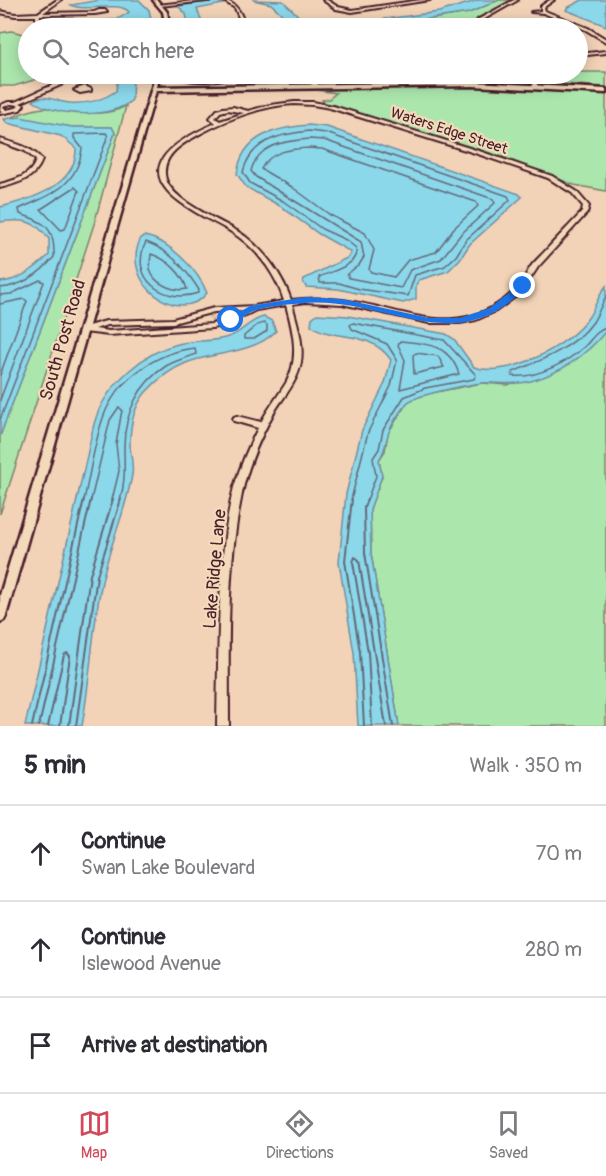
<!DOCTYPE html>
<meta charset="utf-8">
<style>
:root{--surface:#fff;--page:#f2f2f3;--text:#2b2b33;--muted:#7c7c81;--line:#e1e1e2;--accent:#d1495b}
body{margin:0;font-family:Pangolin,sans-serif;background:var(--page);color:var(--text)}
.stop{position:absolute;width:18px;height:18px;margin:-14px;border:4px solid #1a73e8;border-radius:50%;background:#fff}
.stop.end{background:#1a73e8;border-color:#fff;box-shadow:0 2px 6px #0008}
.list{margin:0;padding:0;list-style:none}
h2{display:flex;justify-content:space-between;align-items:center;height:78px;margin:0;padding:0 24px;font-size:26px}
h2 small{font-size:20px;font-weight:400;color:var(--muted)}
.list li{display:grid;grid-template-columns:39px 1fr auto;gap:18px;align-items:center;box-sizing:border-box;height:96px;padding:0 24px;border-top:2px solid var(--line)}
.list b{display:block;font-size:22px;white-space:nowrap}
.list p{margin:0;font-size:20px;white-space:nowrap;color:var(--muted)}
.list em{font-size:20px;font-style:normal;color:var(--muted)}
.icon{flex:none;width:33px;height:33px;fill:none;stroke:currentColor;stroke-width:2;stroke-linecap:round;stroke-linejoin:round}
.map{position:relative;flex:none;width:606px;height:726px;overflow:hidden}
.search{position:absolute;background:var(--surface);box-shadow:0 3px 15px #0003;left:18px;right:18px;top:18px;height:66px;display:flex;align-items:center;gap:15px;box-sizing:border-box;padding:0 21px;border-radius:33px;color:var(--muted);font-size:22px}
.sheet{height:366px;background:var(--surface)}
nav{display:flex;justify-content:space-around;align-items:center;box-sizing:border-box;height:84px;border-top:2px solid var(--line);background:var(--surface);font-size:16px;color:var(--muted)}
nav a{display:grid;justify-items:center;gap:3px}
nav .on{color:var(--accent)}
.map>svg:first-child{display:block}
</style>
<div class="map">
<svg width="606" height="726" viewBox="0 0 606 726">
<rect width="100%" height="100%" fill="#f2d3b7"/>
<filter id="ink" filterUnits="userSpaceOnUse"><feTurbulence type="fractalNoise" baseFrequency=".0167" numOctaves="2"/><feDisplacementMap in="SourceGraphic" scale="12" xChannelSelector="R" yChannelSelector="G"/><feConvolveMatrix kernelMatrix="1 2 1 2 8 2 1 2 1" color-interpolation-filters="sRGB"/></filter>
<g filter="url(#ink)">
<path fill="#eec7b1" d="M381,74H522L508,80H370Z"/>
<g fill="#abe6ac" stroke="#7a826c" stroke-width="1.5">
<path d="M499,0H511L476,19L474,25L477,28H428L411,25L370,28L469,13Z"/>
<path d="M11,31L28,35V74H47L44,77L14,86H0V33Z"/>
<path d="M578,72H606V87L534,82L531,74Z"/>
<path d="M443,84L606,91V191L574,185L503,157L325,103L322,100L329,99L336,93L317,90L316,86L353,87V89L360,86Z"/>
<path d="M126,106L95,221L0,514V436L115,133L112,127H72L12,117C23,113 34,108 45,108C74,107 96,121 126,106Z"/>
<path d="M606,331V726H399L371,553L370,509L382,476L379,460L385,451L388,433L408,401L426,394L482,383L508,385Z"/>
</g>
<g fill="#8bd8eb" stroke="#718e9e" stroke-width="1.5">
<path d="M100,0H139L149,10L153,28C138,29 125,25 110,25C90,25 72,32 53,26C72,12 109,30 129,12C118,0 86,13 71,5Z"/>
<path d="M253,0L283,1L307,24L322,27L439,12L479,0H499L469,13L370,28H290L285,23L284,16L271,4Z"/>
<path d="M582,0H606V26L566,10L567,8Z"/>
<path d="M216,1L223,4L197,9L204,28H189L186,14L178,6Z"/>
<path d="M89,74H133L132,100C111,119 57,117 33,101C44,92 58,103 70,103C86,104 103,100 116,91L117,83L111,79L88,75Z"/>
<path d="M20,117L72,127H112L115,133L0,436V282C19,281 36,268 49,255V239C35,220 23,219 0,222V207C30,200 77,186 76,148L61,136L7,123L4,119Z"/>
<path d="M309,125L327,127L519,194L522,197L470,244L460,259L448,271L419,280L416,285V299L403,303L338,289L306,287L303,282L304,279L349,257L351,252L319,234L280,206L246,187L237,174C242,135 275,128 309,125Z"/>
<path d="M145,236C170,241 198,270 207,293C180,327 118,283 141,238Z"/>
<path d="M606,286V331C587,354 561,373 531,381C514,386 498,382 481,383C468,385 414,395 407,403C400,411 391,425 388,435C385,445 385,451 379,460L382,476L370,509L371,553L399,726H358L354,653L339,562L346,494L362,430L385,383L391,360C369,328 332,342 311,325L312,318L317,314L348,316L446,334L454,339L474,367C507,379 569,346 588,318C595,308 598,296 606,286Z"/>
<path d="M264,317L272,321L276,331C254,354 214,352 186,363C171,369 157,380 146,392C134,406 130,426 130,444C130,454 134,465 132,475C126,510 111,542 103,577C92,625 91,677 82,726H25L87,456C90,443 92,428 97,415C109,383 144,352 178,344C194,339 211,343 228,337C242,333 249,320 264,317Z"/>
</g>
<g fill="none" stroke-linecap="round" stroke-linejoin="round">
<g stroke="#646978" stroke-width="1.5">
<path d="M309,131L326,133L508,196L510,200L466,240L456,256L445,266L415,275L408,296L359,289L339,283H320L319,277C332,271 359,266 356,248L346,240L322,229L283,201L250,183L243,172C251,140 280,134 309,131Z"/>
<path d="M309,139L324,140L493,199L495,203L461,234L441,259L410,270L401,288L349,278L347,274L359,265L364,257L361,242L256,177L251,171C258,144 285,141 309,139Z"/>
<path d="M309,148L322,149L476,202L478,206L454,228L436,252L408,260L394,277L371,272L369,269L374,250L365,233L330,215L292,187L261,169C270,151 290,149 309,148Z"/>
<path d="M75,187L79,191L65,229L61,230L41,209Z"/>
<path d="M146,242C170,250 186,269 199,290L198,293C164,305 128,278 146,242Z"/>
<path d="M151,254C167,259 182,273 187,289C174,292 153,284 150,269C149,265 151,258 151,254Z"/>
<path d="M0,288C22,286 40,274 54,257C55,228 46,222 20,214L19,209C50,195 78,186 82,148L74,138V134L106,133L108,136L0,420"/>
<path d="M0,295L11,294L40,280L44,282L0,400"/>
<path d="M606,296C602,304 598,314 593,322C576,347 540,361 513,372L512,376C536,379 568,362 585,346C592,339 596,331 606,328"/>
<path d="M0,304L24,299L27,301L0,375"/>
<path d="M264,323L267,325V331L254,339H244V336L257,325Z"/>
<path d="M400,341C428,344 449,344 459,374L400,389L405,360L398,345Z"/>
<path d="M416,353L438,356L444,367L414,374L413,355Z"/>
<path d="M84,500C90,474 94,444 103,418C116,380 156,352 195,348L196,354C186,358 174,361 166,366C138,384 125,413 124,445C124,465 126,481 120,500"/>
<path d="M91,500L110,420L119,407L122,410L116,444L119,471L112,500"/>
<path d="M351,500L368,432L391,386L397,360L387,344L352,329L350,325L353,323L444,340L476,375L474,379L425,388L404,397L383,430L379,449L373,458L376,476L367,500"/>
</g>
<g stroke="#646978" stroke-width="2">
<path d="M352,499L345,561L360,652L364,726"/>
<path d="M367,499L364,508L365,553L393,726"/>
<path d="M32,726L84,499"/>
<path d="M39,726L91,499"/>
<path d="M48,726L64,655L67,653L70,656L60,726"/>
<path d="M69,726L90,575L113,499"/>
<path d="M76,726L97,576L121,499"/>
<path d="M372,726L368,652L353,562L355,557L359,560L386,726"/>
</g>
<g stroke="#d0af9b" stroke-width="6" stroke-dasharray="6 3" stroke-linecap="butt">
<path d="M208,315L216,313"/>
<path d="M211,322L219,320"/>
</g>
<g stroke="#4a1f2b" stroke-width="4">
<g id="minor">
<path d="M57,0H61L43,13L94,12L99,10H105L107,12L95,14L40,15L39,23L48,27V28H45L36,25V16H15L0,13V11L15,14L38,13Z"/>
<path d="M202,0H216L160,6L158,5Z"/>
<path d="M222,0C238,2 242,16 246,28H243L235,8Z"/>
<path d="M323,0H327L338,7L352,10L421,0H430L352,12L336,9Z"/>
<path d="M514,0H518L481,21L480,24L483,28H480L476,24L479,19Z"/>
<path d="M550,0H554L544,7L545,11L588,28L606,39V42L586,30L543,13L531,12L541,11V6Z"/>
<path d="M513,24L530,27L532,28H527L512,26Z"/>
<path d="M606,51V53L578,56V54Z"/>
<path d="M73,74H77L61,85L20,103L24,105L20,110L0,114V112L2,111L0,110L1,105L8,102H15L57,83ZM11,104L19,105L16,108L6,110L3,107Z"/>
<path d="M186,74L194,78L242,74H249C234,80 193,84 178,78Z"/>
<path d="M306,74H310L311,80L314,82L317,78L316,74H320L321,78L317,85H313L308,82Z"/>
<path d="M529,74H533L538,87L534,86Z"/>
<path d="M85,86L91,89V91L80,93L74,90Z"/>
<path d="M294,102H313L333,106L479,151L552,176L576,191L589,206L587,213L538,267L525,287L515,297L496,311L476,320L460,323H429L342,304L306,302L292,304C297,323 304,343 301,362C298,382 283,397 273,414C259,440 246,469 241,499C226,573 229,651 229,726H217C218,674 218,622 222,569C224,542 227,514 234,487C240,467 248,447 258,428L234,421L233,419L234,417L237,416L261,422C268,409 278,396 286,383C300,358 293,331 286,305L256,310L226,325L212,328L109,335L84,332L80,330L81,328L106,321L173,319L214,308L254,306L284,301C277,277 260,253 240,238C225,226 205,219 189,208C128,170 172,142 216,123L210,118L217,110L223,108L233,107L248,111L270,105ZM294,104L313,105L330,108L475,153L548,178L572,193L583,206L582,212C571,224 559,236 548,248C543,254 537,259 532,265C525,275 521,286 511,294C455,343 402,307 341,300C324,298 307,298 291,300C283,276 266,253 246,237C226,221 167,202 165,174C164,157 177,147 191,139C219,122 259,106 294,104ZM228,110L244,113L220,121L215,118L220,112ZM243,311L222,321L212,324L109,331L95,329L107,325L173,323L214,312Z"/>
<path d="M0,139C15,143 32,147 42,160C35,179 18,183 0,188V184C16,180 31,176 36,160L25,151L0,142Z"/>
</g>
</g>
<g stroke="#4a1f2b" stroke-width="5">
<g id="tertiary">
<path d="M153,0H157L167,12L170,28H166L163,12Z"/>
<path d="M156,74H160L157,87L473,82L606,89V93L473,86L156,91L6,616L4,620L0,622V595Z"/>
</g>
</g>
<use href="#minor" fill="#f2daba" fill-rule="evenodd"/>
<use href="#tertiary" fill="#f2daba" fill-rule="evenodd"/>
</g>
</g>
<path fill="#1a73e8" d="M520,284L527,286C456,362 388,297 306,303C290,304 270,306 256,310C247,313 240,320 231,322L226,320L250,306L306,297L342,299L429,318H460L490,308Z"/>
<g text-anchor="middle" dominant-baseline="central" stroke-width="4.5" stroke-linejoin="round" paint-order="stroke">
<g font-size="15" fill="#4a1f2b" stroke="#f2daba">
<text transform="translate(449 131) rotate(18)">Waters Edge Street</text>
</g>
<g font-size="18" fill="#4a1f2b" stroke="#f2daba">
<text transform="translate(63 340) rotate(-74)">South Post Road</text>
<text transform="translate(215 569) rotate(-85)">Lake Ridge Lane</text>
</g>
</g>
</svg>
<div class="stop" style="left:231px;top:320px"></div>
<div class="stop end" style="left:523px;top:286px"></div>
<div class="search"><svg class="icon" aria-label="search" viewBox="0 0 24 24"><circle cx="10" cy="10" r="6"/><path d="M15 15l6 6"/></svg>Search here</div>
</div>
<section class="sheet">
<h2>5 min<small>Walk · 350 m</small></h2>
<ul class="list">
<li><svg class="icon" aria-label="ahead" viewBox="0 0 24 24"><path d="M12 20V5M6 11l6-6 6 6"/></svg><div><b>Continue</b><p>Swan Lake Boulevard</p></div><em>70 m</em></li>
<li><svg class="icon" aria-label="ahead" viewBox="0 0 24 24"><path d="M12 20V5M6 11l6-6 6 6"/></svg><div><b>Continue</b><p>Islewood Avenue</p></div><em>280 m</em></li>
<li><svg class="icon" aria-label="arrive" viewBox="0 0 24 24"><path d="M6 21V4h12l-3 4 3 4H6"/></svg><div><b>Arrive at destination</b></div></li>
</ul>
</section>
<nav>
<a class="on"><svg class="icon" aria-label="map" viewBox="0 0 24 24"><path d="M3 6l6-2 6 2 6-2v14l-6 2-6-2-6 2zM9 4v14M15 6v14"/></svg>Map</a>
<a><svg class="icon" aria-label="directions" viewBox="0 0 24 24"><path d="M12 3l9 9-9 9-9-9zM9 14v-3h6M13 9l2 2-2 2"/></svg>Directions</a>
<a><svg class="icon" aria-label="saved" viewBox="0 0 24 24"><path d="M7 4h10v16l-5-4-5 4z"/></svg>Saved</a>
</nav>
